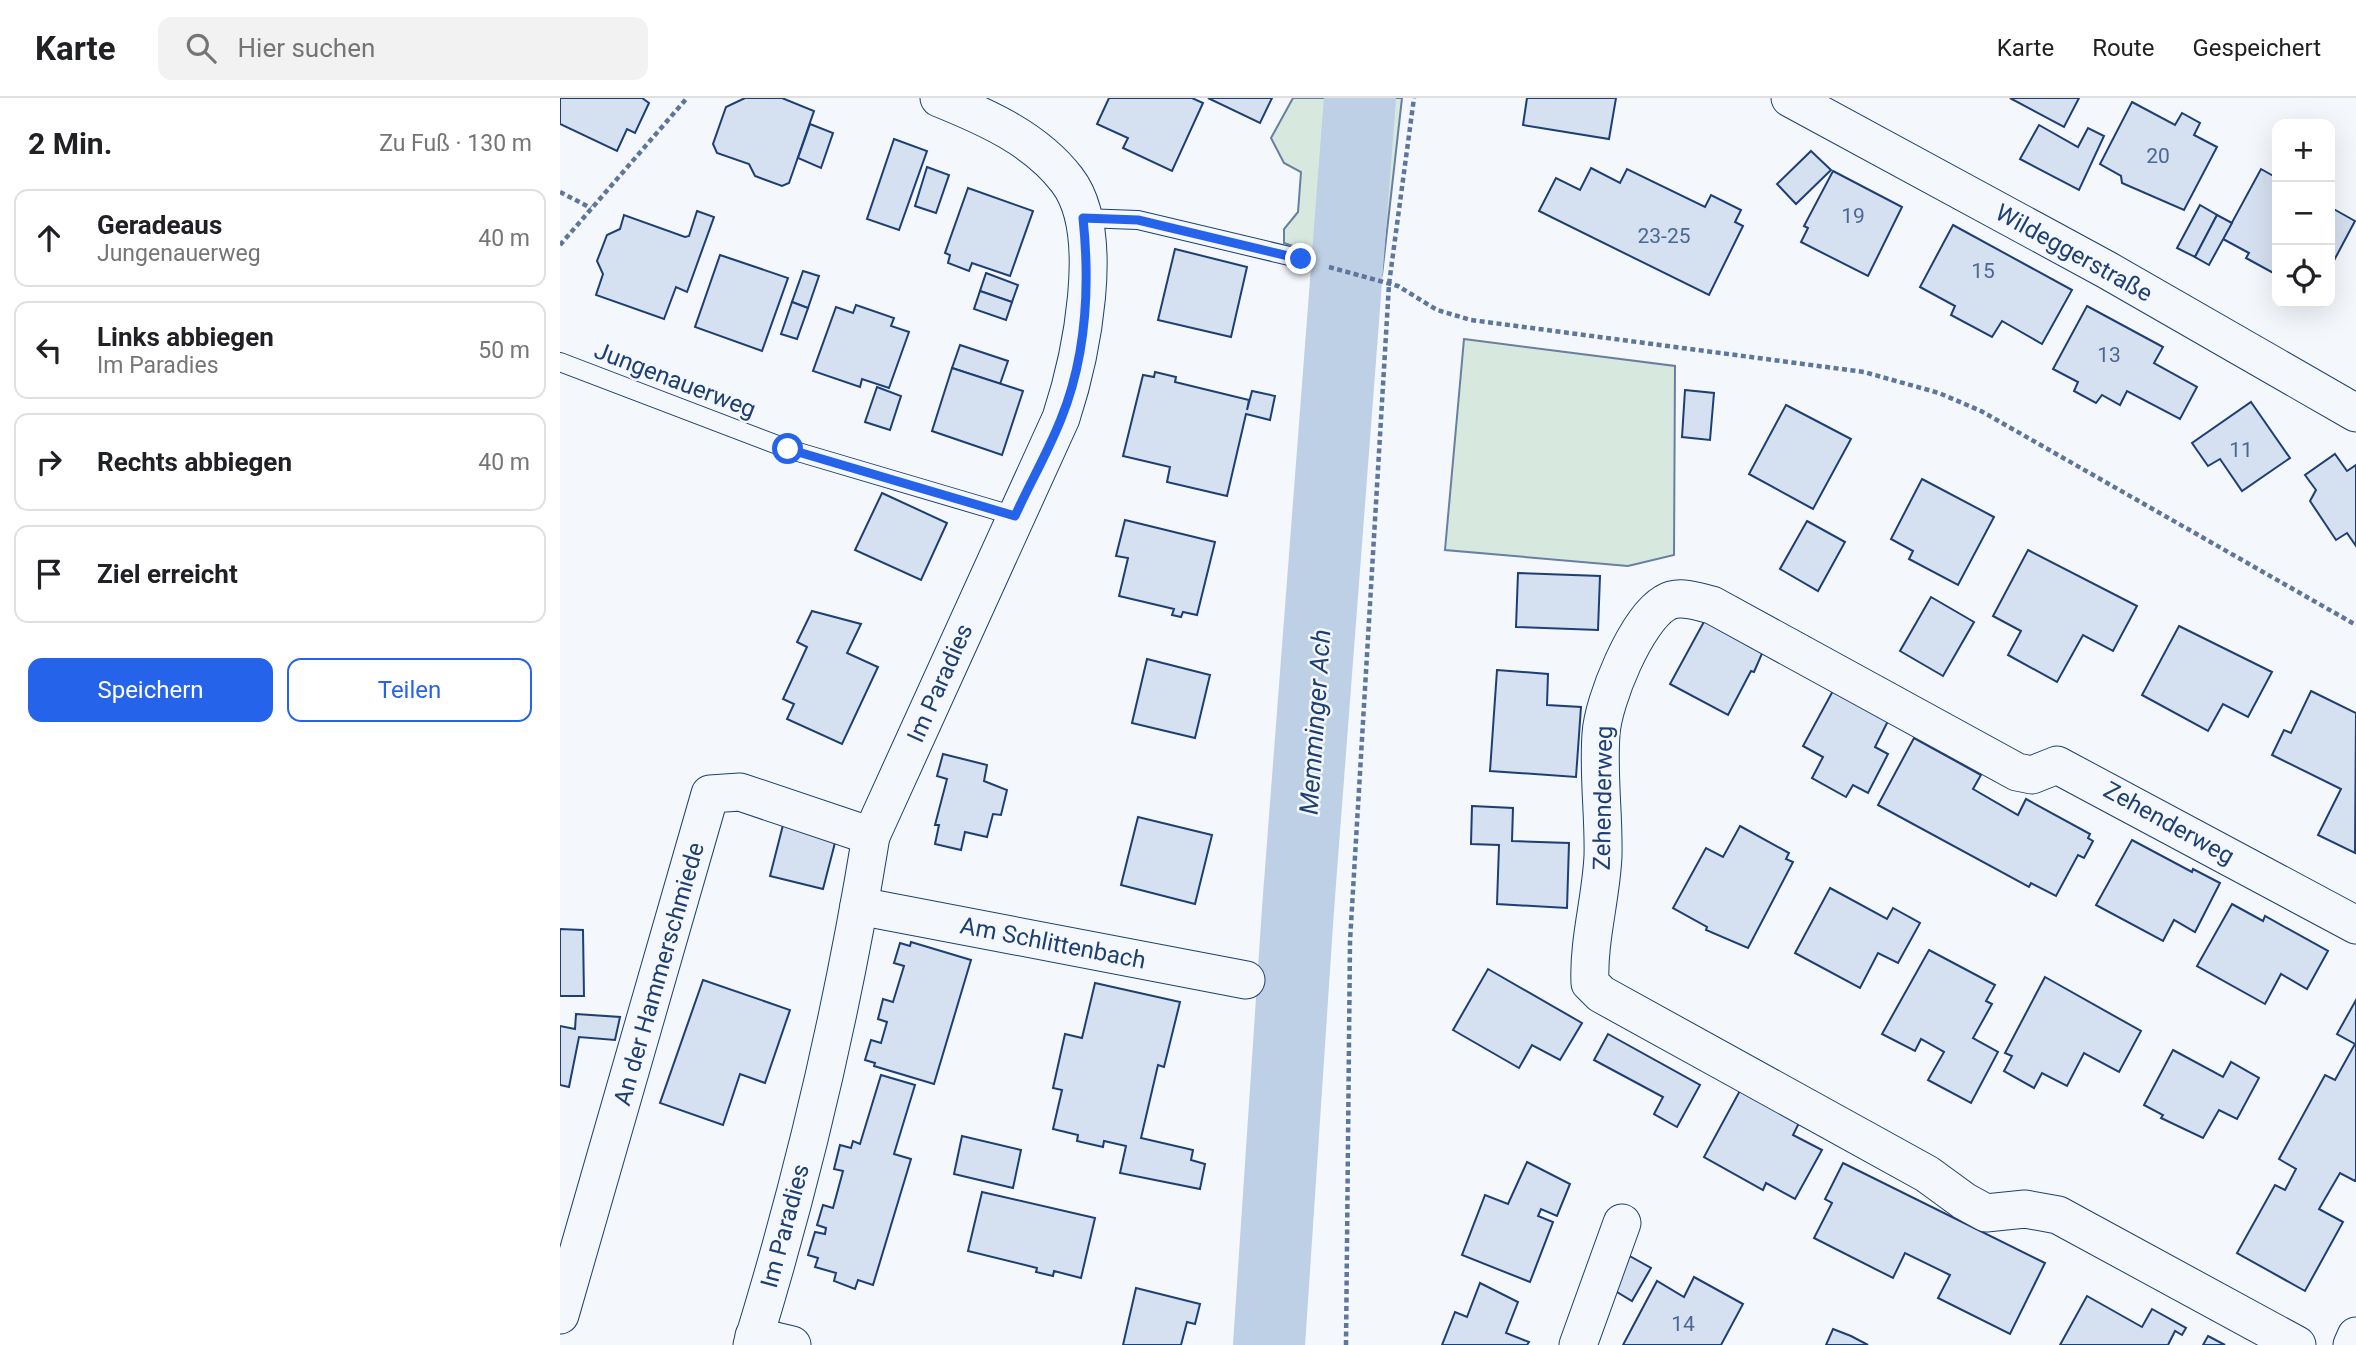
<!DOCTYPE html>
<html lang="de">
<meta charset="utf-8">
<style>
:root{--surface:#fff;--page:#f2f2f2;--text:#202124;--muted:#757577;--line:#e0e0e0;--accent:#2563eb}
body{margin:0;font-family:Roboto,sans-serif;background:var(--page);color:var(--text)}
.controls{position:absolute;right:21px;top:21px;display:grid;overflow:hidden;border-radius:14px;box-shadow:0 7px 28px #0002}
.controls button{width:63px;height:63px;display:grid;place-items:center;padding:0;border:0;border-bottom:2px solid var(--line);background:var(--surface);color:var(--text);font:35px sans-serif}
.stop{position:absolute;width:21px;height:21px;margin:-16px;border:5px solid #2563eb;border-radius:50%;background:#fff}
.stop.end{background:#2563eb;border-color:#fff;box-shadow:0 2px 7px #0008}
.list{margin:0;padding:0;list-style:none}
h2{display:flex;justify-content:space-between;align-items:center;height:91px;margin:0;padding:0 28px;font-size:30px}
h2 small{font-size:23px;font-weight:400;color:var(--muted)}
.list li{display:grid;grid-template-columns:46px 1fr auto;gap:21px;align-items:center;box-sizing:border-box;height:98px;margin:0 14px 14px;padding:0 14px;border:2px solid var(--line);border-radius:14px}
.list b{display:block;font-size:26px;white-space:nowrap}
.list p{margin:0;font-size:23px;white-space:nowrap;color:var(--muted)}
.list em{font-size:23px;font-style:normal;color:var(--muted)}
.actions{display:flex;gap:14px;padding:21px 28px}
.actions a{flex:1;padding:16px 0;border:2px solid var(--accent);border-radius:14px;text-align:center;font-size:24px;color:var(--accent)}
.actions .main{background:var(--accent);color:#fff}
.icon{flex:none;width:38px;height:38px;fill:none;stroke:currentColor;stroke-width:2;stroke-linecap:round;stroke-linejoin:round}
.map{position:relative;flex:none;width:1796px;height:1247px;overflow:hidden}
header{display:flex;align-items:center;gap:42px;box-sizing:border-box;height:98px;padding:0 35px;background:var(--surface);border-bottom:2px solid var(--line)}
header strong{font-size:33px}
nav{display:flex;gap:38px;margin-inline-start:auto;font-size:24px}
.search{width:490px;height:63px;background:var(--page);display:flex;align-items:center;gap:18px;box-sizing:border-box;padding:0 24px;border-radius:14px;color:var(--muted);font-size:26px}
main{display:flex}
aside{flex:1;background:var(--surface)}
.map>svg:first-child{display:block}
</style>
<header>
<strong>Karte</strong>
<div class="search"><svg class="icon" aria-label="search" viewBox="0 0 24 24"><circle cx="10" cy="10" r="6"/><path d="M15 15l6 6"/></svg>Hier suchen</div>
<nav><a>Karte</a><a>Route</a><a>Gespeichert</a></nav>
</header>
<main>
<aside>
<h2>2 Min.<small>Zu Fuß · 130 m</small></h2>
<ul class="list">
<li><svg class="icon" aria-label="ahead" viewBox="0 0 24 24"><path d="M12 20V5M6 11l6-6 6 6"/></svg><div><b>Geradeaus</b><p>Jungenauerweg</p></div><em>40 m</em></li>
<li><svg class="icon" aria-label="left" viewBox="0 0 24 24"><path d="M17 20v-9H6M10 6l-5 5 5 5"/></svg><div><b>Links abbiegen</b><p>Im Paradies</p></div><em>50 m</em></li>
<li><svg class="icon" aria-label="right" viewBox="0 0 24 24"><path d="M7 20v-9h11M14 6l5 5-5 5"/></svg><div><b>Rechts abbiegen</b></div><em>40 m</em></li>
<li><svg class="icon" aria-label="arrive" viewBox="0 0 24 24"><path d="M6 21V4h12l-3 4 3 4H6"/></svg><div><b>Ziel erreicht</b></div></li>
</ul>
<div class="actions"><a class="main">Speichern</a><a>Teilen</a></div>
</aside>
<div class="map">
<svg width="1796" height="1247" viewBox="0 0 1796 1247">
<rect width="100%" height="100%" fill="#f4f7fb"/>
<g fill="#d7e8df" stroke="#687fa3" stroke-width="2">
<path d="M733,0H842L822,177L724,145V131L738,114L741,74L724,65L711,40Z"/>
<path d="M904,241L1115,268L1114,457L1068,468L885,452Z"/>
</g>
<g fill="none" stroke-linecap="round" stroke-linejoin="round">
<path stroke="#bed0e5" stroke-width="72" d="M709,1247L738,811L800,0"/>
</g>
<g fill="#d5e0f0" stroke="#1d3f73" stroke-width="2">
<path d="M0,0H82L89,5L75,35L67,31L57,53L0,26Z"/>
<path d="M185,0H222L254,13L229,85L222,88L195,78L189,66L157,55L153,46L166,9Z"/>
<path d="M549,0H632L643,5L612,73L563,50L568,40L537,26Z"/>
<path d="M648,0H712L700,25Z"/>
<path d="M967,0H1056L1049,41L963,27Z"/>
<path d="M1450,0H1519L1504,29Z"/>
<path d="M1572,4L1615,27L1622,15L1640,25L1634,37L1657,49L1624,112L1562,85L1561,78L1540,66Z"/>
<path d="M250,26L273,35L261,70L238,60Z"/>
<path d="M1479,27L1518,49L1528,30L1544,38L1519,92L1460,61Z"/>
<path d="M334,41L367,53L339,132L307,121Z"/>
<path d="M1251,53L1271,72L1236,106L1217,86Z"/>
<path d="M367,69L389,77L376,115L355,108Z"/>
<path d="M1031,70L1060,85L1067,71L1145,109L1151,97L1181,112L1175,124L1183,128L1149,197L979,113L996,80L1020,92Z"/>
<path d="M1701,71L1717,80V177L1686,160L1689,155L1663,141Z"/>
<path d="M1273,73L1342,109L1308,178L1241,144L1248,130L1244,128Z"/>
<path d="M408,90L473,113L450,178L412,165L409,173L388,165L390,157L385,155Z"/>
<path d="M1640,107L1657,117L1635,159L1617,150Z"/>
<path d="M1770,109L1795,123L1770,170Z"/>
<path d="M137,113L154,119L127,194L116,189L104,221L36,197L43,176L37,163L47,137L60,131L64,117L125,139L129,138Z"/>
<path d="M1657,117L1672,125L1649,167L1635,159Z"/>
<path d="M1393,127L1512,192L1482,246L1442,223L1432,239L1391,217L1395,208L1360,189Z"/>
<path d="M615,151L687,169L671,239L598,222Z"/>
<path d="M160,157L228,180L202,253L135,229Z"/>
<path d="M243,173L259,178L248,210L232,204Z"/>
<path d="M426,175L458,187L452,204L420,193Z"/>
<path d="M420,193L452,204L446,222L414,211Z"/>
<path d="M232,204L248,210L237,241L221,236Z"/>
<path d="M296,207L334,220L331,228L349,234L329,290L302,281L300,289L253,273L276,209L293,215Z"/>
<path d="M1527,208L1603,249L1594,265L1637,289L1620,321L1567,293L1560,307L1542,297L1536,305L1514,293L1518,284L1493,271Z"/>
<path d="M400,247L448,263L440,286L392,270Z"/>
<path d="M392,270L463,293L442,357L372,333Z"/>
<path d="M595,274L616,279L615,284L689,302L687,312L692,293L715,298L710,322L686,316L667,398L607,384L610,369L563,358L583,277L594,279Z"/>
<path d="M317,289L341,298L330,332L305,324Z"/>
<path d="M1125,292L1154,295L1150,342L1122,339Z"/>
<path d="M1691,304L1730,360L1682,393L1660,361L1648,368L1632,345Z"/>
<path d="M1226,307L1291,341L1253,411L1189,376Z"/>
<path d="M1775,356L1787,373L1796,367V448L1787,435L1776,442L1750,403L1756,392L1745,377Z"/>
<path d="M1362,381L1434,419L1398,487L1349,461L1353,453L1331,441Z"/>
<path d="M322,395L387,425L361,482L295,452Z"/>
<path d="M565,422L655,444L637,517L623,514L621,519L612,517L614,511L559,498L568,460L556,458Z"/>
<path d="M1247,423L1285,444L1258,493L1220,471Z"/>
<path d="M1468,452L1577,508L1553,553L1523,537L1497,584L1448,557L1461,533L1433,518Z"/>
<path d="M958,475L1040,478L1038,532L956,529Z"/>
<path d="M1371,499L1414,524L1383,578L1340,553Z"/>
<path d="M252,513L301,526L287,555L318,569L282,646L227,621L234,606L223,601L247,549L237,544Z"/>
<path d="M1146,520L1204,551L1194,574L1191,573L1168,617L1110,586Z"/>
<path d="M1619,528L1712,574L1688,619L1663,606L1648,633L1582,597Z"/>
<path d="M587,561L650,577L635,640L572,625Z"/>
<path d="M937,572L988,576L987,607L1021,609L1016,679L930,673Z"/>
<path d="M1275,589L1332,615L1315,649L1328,656L1308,695L1293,687L1286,699L1252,680L1263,659L1243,648Z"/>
<path d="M1751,593L1796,615L1795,755L1758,737L1781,691L1712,657L1724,632L1731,635Z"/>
<path d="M1354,640L1421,677L1413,691L1458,717L1466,701L1530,736L1528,740L1533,743L1524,760L1518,757L1496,798L1471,785L1469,789L1318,707Z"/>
<path d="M383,656L427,667L424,683L447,692L441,717L433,716L427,739L405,734L401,752L375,746L379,727H375L387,681L377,678Z"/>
<path d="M912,708L953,710L952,743L1009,745L1007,810L937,806L939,747L911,746Z"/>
<path d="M578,719L652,737L635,806L561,787Z"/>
<path d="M224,723L277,737L263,791L210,778Z"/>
<path d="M1180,728L1229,755L1226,761L1233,764L1188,850L1146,832L1147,829L1113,810L1146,750L1163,759Z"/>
<path d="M1572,742L1632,774L1633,771L1660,785L1635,834L1614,822L1603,843L1536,807Z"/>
<path d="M1270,790L1327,821L1333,810L1360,825L1338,865L1318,855L1300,890L1235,855Z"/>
<path d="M1672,806L1703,823L1705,818L1768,853L1747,891L1721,876L1705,906L1637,868Z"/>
<path d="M0,831L23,832L24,898H0Z"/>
<path d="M351,844L411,862L374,986L314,968L315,965L305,962L311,942L321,945L327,924L318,921L323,901L333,904L344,868L334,865L340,845L350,848Z"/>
<path d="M1369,852L1435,887L1426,903L1432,906L1413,940L1438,954L1411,1005L1368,982L1384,954L1361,941L1355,953L1322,936Z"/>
<path d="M928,871L1022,925L1000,962L972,947L959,970L893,932Z"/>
<path d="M1485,879L1581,933L1559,974L1524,955L1507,988L1482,975L1474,990L1444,973L1452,958L1445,955Z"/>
<path d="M143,882L230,912L205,985L180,976L163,1027L100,1005Z"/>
<path d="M535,885L620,904L604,969L598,967L581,1040L633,1052L631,1062L645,1066L640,1091L560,1075L566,1048L544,1043L543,1049L517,1043L518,1037L493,1031L502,992L493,990L505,936L522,940Z"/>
<path d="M1796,902V1080L1795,1083L1780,1075L1759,1111L1783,1124L1745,1193L1677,1155L1715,1087L1725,1092L1736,1071L1719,1061L1765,977L1775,982L1795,946L1777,936Z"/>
<path d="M16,916L60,919L55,942L19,939L9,989L0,987V928L15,931Z"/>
<path d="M1048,936L1140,987L1117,1029L1094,1016L1103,999L1034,962Z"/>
<path d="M1613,952L1663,979L1671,964L1699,980L1677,1021L1659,1012L1643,1040L1601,1020L1603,1017L1584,1007Z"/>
<path d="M321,977L355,987L334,1056L351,1061L313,1187L298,1182L295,1191L274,1183L276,1175L255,1169L258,1160L248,1157L255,1134L265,1136L266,1130L257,1127L263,1107L273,1110L283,1073L274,1071L280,1047L291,1050L293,1043L300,1046Z"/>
<path d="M1183,987L1242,1019L1233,1037L1262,1052L1235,1101L1206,1085L1203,1092L1144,1059Z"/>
<path d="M402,1038L461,1052L453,1090L394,1076Z"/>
<path d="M967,1064L1010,1086L997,1118L981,1111L978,1118L993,1124L970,1184L902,1157L925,1097L948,1106Z"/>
<path d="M1283,1065L1485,1165L1450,1236L1378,1200L1390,1177L1345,1155L1333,1180L1254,1140L1272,1105L1265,1101Z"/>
<path d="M422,1094L535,1120L521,1180L494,1173L493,1178L476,1174L477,1170L408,1153Z"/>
<path d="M1066,1156L1091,1170L1072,1203L1047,1188Z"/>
<path d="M1134,1179L1183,1206L1161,1247H1063L1097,1183L1124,1199Z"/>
<path d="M920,1185L958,1204L946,1235L969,1244L967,1247H882L895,1214L907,1219Z"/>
<path d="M576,1190L640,1206L635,1226L627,1224L621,1247H563Z"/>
<path d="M1527,1198L1582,1229L1592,1211L1626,1230L1622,1237L1615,1233L1608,1247H1500Z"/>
<path d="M1273,1231L1291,1238L1308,1247H1266Z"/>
<path d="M1648,1238L1665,1247H1643Z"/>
</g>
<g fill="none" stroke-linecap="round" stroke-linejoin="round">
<g stroke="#1d3f73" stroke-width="20">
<g id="lane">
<path d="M523,120L578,122L742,161"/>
<path d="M0,264L228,351L455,418"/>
</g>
</g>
<g stroke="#1d3f73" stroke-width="39">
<g id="street">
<path d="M1230,0L1547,172L1796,315"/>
<path d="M299,808L686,882"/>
<path d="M0,1217L150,696L180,694L311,738"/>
<path d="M194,1238L232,1247"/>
<path d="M192,1247C243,1081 283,910 311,738L501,320C520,262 548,135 507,82C476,41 426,19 379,0"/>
<path d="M1018,1247L1062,1125"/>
<path d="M1737,1247L1498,1117L1465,1111L1426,1115L1404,1103L1367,1076L1041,896L1030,885C1028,843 1041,801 1043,758C1044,717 1038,677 1041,636C1043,603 1076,522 1105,505C1119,496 1138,504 1152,507L1457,674L1472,677L1497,667L1796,827"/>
<path d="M1792,1247L1796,1238"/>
</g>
</g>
<g stroke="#5e769c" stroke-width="4.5" stroke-dasharray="5 3.5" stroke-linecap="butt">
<path d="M0,94L31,110"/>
<path d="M0,147L127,0"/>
<path d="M769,169L838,188L877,212L911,222L1304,274L1379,295L1421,313L1796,527"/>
<path d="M786,1247L790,843L829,186L854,0"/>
</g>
<use href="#lane" stroke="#f4f7fb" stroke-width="18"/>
<use href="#street" stroke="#f4f7fb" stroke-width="37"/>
</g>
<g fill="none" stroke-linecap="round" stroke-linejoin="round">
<path stroke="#2563eb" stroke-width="9" d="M228,351L455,418C470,385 488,354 501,321C527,257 530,188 523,120L578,122L741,161"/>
</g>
<g text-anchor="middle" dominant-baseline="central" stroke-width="5" stroke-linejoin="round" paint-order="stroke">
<g font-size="21" fill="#4b6792">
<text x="1598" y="58">20</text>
<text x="1293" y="118">19</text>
<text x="1104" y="138">23-25</text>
<text x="1423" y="173">15</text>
<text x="1549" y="257">13</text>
<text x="1681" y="352">11</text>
<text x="1123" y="1226">14</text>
</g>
<g font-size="24" fill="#1d3f73" stroke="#f4f7fb">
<text transform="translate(1514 155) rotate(29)">Wildeggerstraße</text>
<text transform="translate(115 282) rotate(21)">Jungenauerweg</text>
<text transform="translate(380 585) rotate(-66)">Im Paradies</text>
<text transform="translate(1043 700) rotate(-89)">Zehenderweg</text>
<text transform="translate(1609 725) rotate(29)">Zehenderweg</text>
<text transform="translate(493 845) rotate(11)">Am Schlittenbach</text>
<text transform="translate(99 876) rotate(-74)">An der Hammerschmiede</text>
<text transform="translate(225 1128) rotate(-75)">Im Paradies</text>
</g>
<g font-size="26" font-style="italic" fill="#1d3f73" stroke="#f4f7fb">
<text transform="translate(755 624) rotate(-86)">Memminger Ach</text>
</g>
</g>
</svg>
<div class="controls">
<button>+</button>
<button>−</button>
<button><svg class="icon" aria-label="locate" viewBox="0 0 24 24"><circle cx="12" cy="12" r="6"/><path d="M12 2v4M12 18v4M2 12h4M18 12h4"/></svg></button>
</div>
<div class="stop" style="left:228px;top:351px"></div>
<div class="stop end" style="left:741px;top:161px"></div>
</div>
</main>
